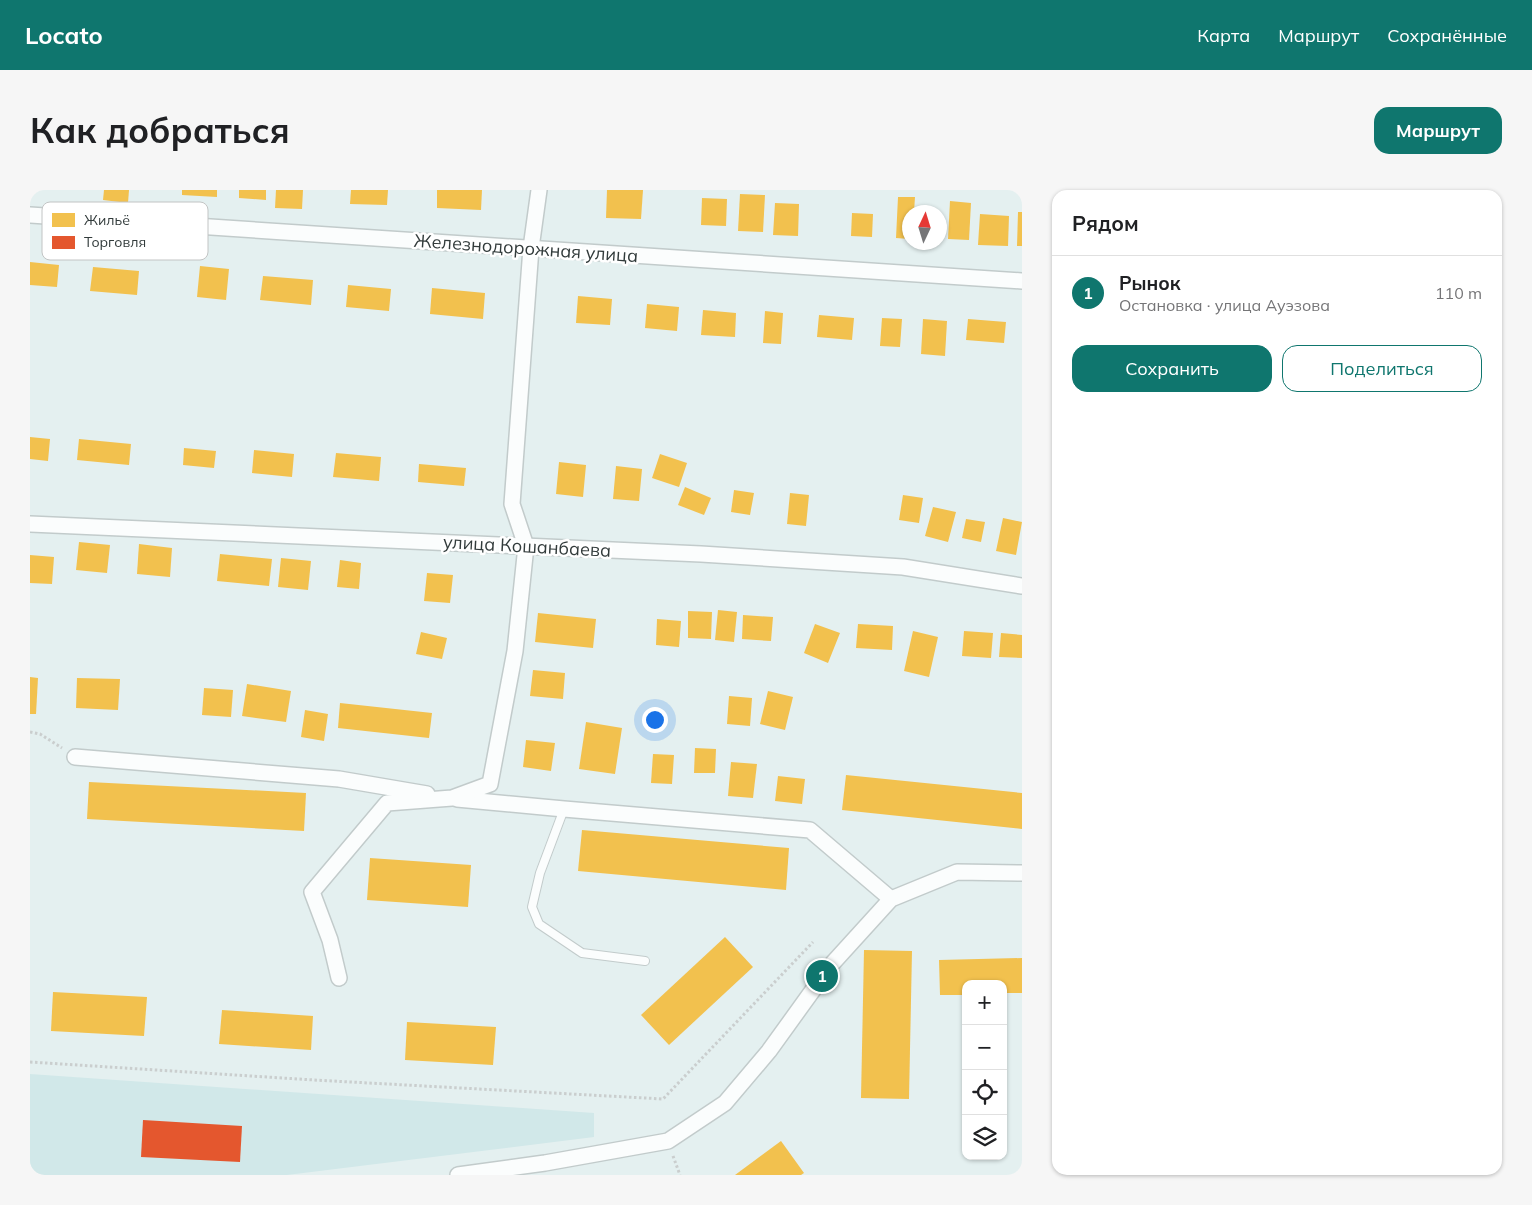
<!DOCTYPE html>
<html lang="ru">
<meta charset="utf-8">
<style>
:root{--surface:#fff;--page:#f6f6f6;--text:#202124;--muted:#757577;--line:#e0e0e0;--accent:#0f766e}
body{margin:0;font-family:Mulish,sans-serif;background:var(--page);color:var(--text)}
.controls{position:absolute;right:15px;bottom:15px;display:grid;overflow:hidden;border-radius:10px;box-shadow:0 1px 4px #0004}
.controls button{width:45px;height:45px;display:grid;place-items:center;padding:0;border:0;border-bottom:1px solid var(--line);background:var(--surface);color:var(--text);font:25px sans-serif}
.compass{position:absolute;left:872px;top:15px;width:45px;height:45px;border-radius:50%;background:var(--surface);box-shadow:0 1px 4px #0004;rotate:4deg}
.you{position:absolute;left:624px;top:529px;width:18px;height:18px;margin:-12px;border:4px solid #fff;border-radius:50%;background:#1a73e8;box-shadow:0 0 0 8px #1a73e833}
.badge{display:grid;place-items:center;width:32px;height:32px;border-radius:50%;background:var(--accent);color:#fff;font-size:16px;font-weight:700}
.pin{position:absolute;translate:-50% -50%;border:2px solid #fff;box-shadow:0 1px 5px #0006}
.list{margin:0;padding:0;list-style:none}
h2{display:flex;justify-content:space-between;align-items:center;height:65px;margin:0;padding:0 20px;font-size:21px}
h2 small{font-size:16px;font-weight:400;color:var(--muted)}
.list li{display:grid;grid-template-columns:32px 1fr auto;gap:15px;align-items:center;box-sizing:border-box;height:75px;padding:0 20px;border-top:1px solid var(--line)}
.list b{display:block;font-size:19px;white-space:nowrap}
.list p{margin:0;font-size:16px;white-space:nowrap;color:var(--muted)}
.list em{font-size:16px;font-style:normal;color:var(--muted)}
.actions{display:flex;gap:10px;padding:15px 20px}
.actions a{flex:1;padding:11px 0;border:1px solid var(--accent);border-radius:15px;text-align:center;font-size:18px;color:var(--accent)}
.actions .main{background:var(--accent);color:#fff}
.icon{flex:none;width:28px;height:28px;fill:none;stroke:currentColor;stroke-width:2;stroke-linecap:round;stroke-linejoin:round}
.map{position:relative;flex:none;width:992px;height:985px;overflow:hidden;border-radius:15px}
header{display:flex;align-items:center;gap:30px;box-sizing:border-box;height:70px;padding:0 25px;background:var(--accent);color:#fff}
header strong{font-size:24px}
nav{display:flex;gap:28px;margin-inline-start:auto;font-size:18px}
.intro{display:flex;align-items:center;justify-content:space-between;box-sizing:border-box;height:120px;padding:0 30px}
h1{margin:0;font-size:35px}
.button{padding:12px 22px;border-radius:15px;background:var(--accent);color:#fff;font-size:18px;font-weight:700}
main{display:flex;gap:30px;padding:0 30px}
aside{flex:1;background:var(--surface);border-radius:15px;box-shadow:0 1px 4px #0004}
.map>svg:first-child{display:block}
</style>
<header>
<strong>Locato</strong>
<nav><a>Карта</a><a>Маршрут</a><a>Сохранённые</a></nav>
</header>
<div class="intro"><h1>Как добраться</h1><a class="button">Маршрут</a></div>
<main>
<div class="map">
<svg width="992" height="985" viewBox="0 0 992 985">
<rect width="100%" height="100%" fill="#e4f0f0"/>
<path fill="#d1e8e9" d="M0,884L564,923V947L257,985H0Z"/>
<g fill="#f2c14e">
<path d="M74,0H99L98,13L73,10Z"/>
<path d="M152,0H187V7L152,5Z"/>
<path d="M209,0H236V10L209,8Z"/>
<path d="M246,0H273L272,19L245,18Z"/>
<path d="M321,0H358L357,15L320,14Z"/>
<path d="M407,0H452L451,20L407,18Z"/>
<path d="M577,0H613L611,29L576,28Z"/>
<path d="M710,4L735,5L733,42L708,41Z"/>
<path d="M868,7H885L884,22H879V49L866,48Z"/>
<path d="M672,8L697,9L696,36L671,35Z"/>
<path d="M920,11L941,13L939,50L918,49Z"/>
<path d="M745,13L769,14L768,46L743,45Z"/>
<path d="M988,22H992V56H987Z"/>
<path d="M822,23L843,24L842,47L821,46Z"/>
<path d="M950,24L979,26L978,56L948,55Z"/>
<path d="M0,72L29,75L27,97L0,95Z"/>
<path d="M170,76L199,79L196,110L167,107Z"/>
<path d="M63,77L109,81L107,105L60,101Z"/>
<path d="M233,86L283,90L281,115L230,110Z"/>
<path d="M318,95L361,99L359,121L316,117Z"/>
<path d="M402,98L455,103L453,129L400,124Z"/>
<path d="M548,106L582,109L580,135L546,133Z"/>
<path d="M617,114L649,117L647,141L615,138Z"/>
<path d="M673,120L706,123L705,147L671,145Z"/>
<path d="M735,121L753,123L751,154L733,153Z"/>
<path d="M789,125L824,128L822,150L787,147Z"/>
<path d="M852,128L872,129L870,157L850,156Z"/>
<path d="M893,129L917,131L915,166L891,164Z"/>
<path d="M938,129L976,132L974,153L936,150Z"/>
<path d="M0,247L20,249L18,271L0,269Z"/>
<path d="M49,249L101,254L99,275L47,270Z"/>
<path d="M154,258L186,261L184,278L153,275Z"/>
<path d="M224,260L264,264L262,287L222,283Z"/>
<path d="M306,263L351,267L349,291L303,287Z"/>
<path d="M630,264L657,273L649,297L622,288Z"/>
<path d="M529,272L556,275L553,307L526,304Z"/>
<path d="M389,274L436,278L434,296L388,292Z"/>
<path d="M586,276L612,279L609,311L583,309Z"/>
<path d="M655,297L681,308L674,325L648,315Z"/>
<path d="M704,300L724,303L720,325L701,322Z"/>
<path d="M760,303L779,305L776,336L757,334Z"/>
<path d="M873,305L893,308L889,333L869,330Z"/>
<path d="M903,317L926,322L918,352L895,346Z"/>
<path d="M973,328L992,332L986,365L966,361Z"/>
<path d="M936,329L955,332L951,352L932,348Z"/>
<path d="M49,352L80,355L77,383L46,380Z"/>
<path d="M109,354L142,358L140,387L107,384Z"/>
<path d="M190,364L242,369L239,396L187,391Z"/>
<path d="M0,365L24,367L22,394L0,393Z"/>
<path d="M251,368L281,371L278,400L248,397Z"/>
<path d="M310,370L331,373L329,399L307,397Z"/>
<path d="M397,383L423,385L420,413L394,411Z"/>
<path d="M688,420L707,422L704,452L685,450Z"/>
<path d="M658,421L682,422L681,449L658,448Z"/>
<path d="M508,423L566,429L563,458L505,452Z"/>
<path d="M713,425L743,427L741,451L712,449Z"/>
<path d="M627,429L651,431L649,457L626,455Z"/>
<path d="M785,434L810,443L798,473L774,463Z"/>
<path d="M828,434L863,436L862,460L826,458Z"/>
<path d="M883,441L908,447L899,487L874,481Z"/>
<path d="M934,441L963,443L961,468L932,466Z"/>
<path d="M391,442L417,448L412,469L386,464Z"/>
<path d="M971,443L992,445V468L969,467Z"/>
<path d="M503,480L535,483L533,509L500,506Z"/>
<path d="M0,487L8,488L6,524H0Z"/>
<path d="M47,488L90,489L88,520L46,518Z"/>
<path d="M217,494L261,501L256,532L212,526Z"/>
<path d="M174,498L203,500L201,527L172,525Z"/>
<path d="M738,501L763,507L755,540L730,534Z"/>
<path d="M699,506L722,508L720,536L697,534Z"/>
<path d="M310,513L402,523L399,548L308,538Z"/>
<path d="M275,520L298,524L294,551L271,547Z"/>
<path d="M556,532L592,538L585,584L549,579Z"/>
<path d="M496,550L525,553L521,581L493,577Z"/>
<path d="M665,558L686,559L685,583H664Z"/>
<path d="M623,564L644,565L642,594L621,593Z"/>
<path d="M701,572L727,574L723,608L698,606Z"/>
<path d="M816,585L992,603V639L812,620Z"/>
<path d="M748,586L775,589L772,614L745,611Z"/>
<path d="M59,592L276,603L274,641L57,629Z"/>
<path d="M552,640L759,658L756,700L548,681Z"/>
<path d="M340,668L441,675L438,717L337,710Z"/>
<path d="M695,747L723,777L639,855L611,825Z"/>
<path d="M834,760L882,761L879,909L831,908Z"/>
<path d="M992,768V803H973V794H936V805H910L909,770Z"/>
<path d="M23,802L117,807L114,846L21,841Z"/>
<path d="M192,820L283,826L281,860L189,854Z"/>
<path d="M377,832L466,837L463,875L375,870Z"/>
<path d="M751,951L774,983L771,985H705Z"/>
</g>
<path fill="#e4572e" d="M113,930L212,936L210,972L111,967Z"/>
<g fill="none" stroke-linecap="round" stroke-linejoin="round">
<g stroke="#c2cbcb" stroke-width="10">
<path id="lane" d="M534,619L510,683L502,717L509,734L552,763L615,771"/>
</g>
<g stroke="#c2cbcb" stroke-width="18">
<g id="street">
<path d="M0,25L992,91"/>
<path d="M0,334L671,364L873,377L992,396"/>
<path d="M45,567L309,589L397,604"/>
<path d="M427,609L534,619L780,640L861,709"/>
<path d="M309,788L300,750L282,702L357,613L422,608L460,594L485,461L496,356L482,314L501,58L509,0"/>
<path d="M428,985L515,973L638,951L695,913L739,861L801,775L861,709L927,682L992,683"/>
</g>
</g>
<g stroke="#cacece" stroke-width="3" stroke-dasharray="2.5 2.5" stroke-linecap="butt">
<path d="M0,542L10,544L32,558"/>
<path d="M0,872L284,890L633,909L783,752"/>
<path d="M643,966L650,985"/>
</g>
<use href="#lane" stroke="#fbfdfd" stroke-width="8"/>
<use href="#street" stroke="#fbfdfd" stroke-width="15"/>
</g>
<g text-anchor="middle" dominant-baseline="central" stroke-width="5" stroke-linejoin="round" paint-order="stroke">
<g font-size="18" fill="#323b3b" stroke="#fff">
<text transform="translate(496 58) rotate(4)">Железнодорожная улица</text>
<text transform="translate(497 356) rotate(3)">улица Кошанбаева</text>
</g>
</g>
<rect x="12" y="12" width="166" height="58" rx="8" fill="#fff" stroke="#c2c4c4" stroke-width="1"/>
<rect x="22" y="23" width="23" height="14" fill="#f2c14e"/>
<rect x="22" y="46" width="23" height="13" fill="#e4572e"/>
<g font-size="14" fill="#323b3b">
<text x="54" y="35">Жильё</text>
<text x="54" y="57">Торговля</text>
</g>
</svg>
<div class="controls">
<button>+</button>
<button>−</button>
<button><svg class="icon" aria-label="locate" viewBox="0 0 24 24"><circle cx="12" cy="12" r="6"/><path d="M12 2v4M12 18v4M2 12h4M18 12h4"/></svg></button>
<button><svg class="icon" aria-label="layers" viewBox="0 0 24 24"><path d="M12 4l9 5-9 5-9-5zM3 14l9 5 9-5"/></svg></button>
</div>
<svg class="compass" viewBox="-18 -18 36 36"><path d="M0-13l5 13h-10z" fill="#e53935"/><path d="M0 13l5-13h-10z" fill="#757577"/></svg>
<div class="you"></div>
<div class="pin badge" style="left:792px;top:786px">1</div>
</div>
<aside>
<h2>Рядом<small></small></h2>
<ul class="list">
<li><span class="badge">1</span><div><b>Рынок</b><p>Остановка · улица Ауэзова</p></div><em>110 m</em></li>
</ul>
<div class="actions"><a class="main">Сохранить</a><a>Поделиться</a></div>
</aside>
</main>
